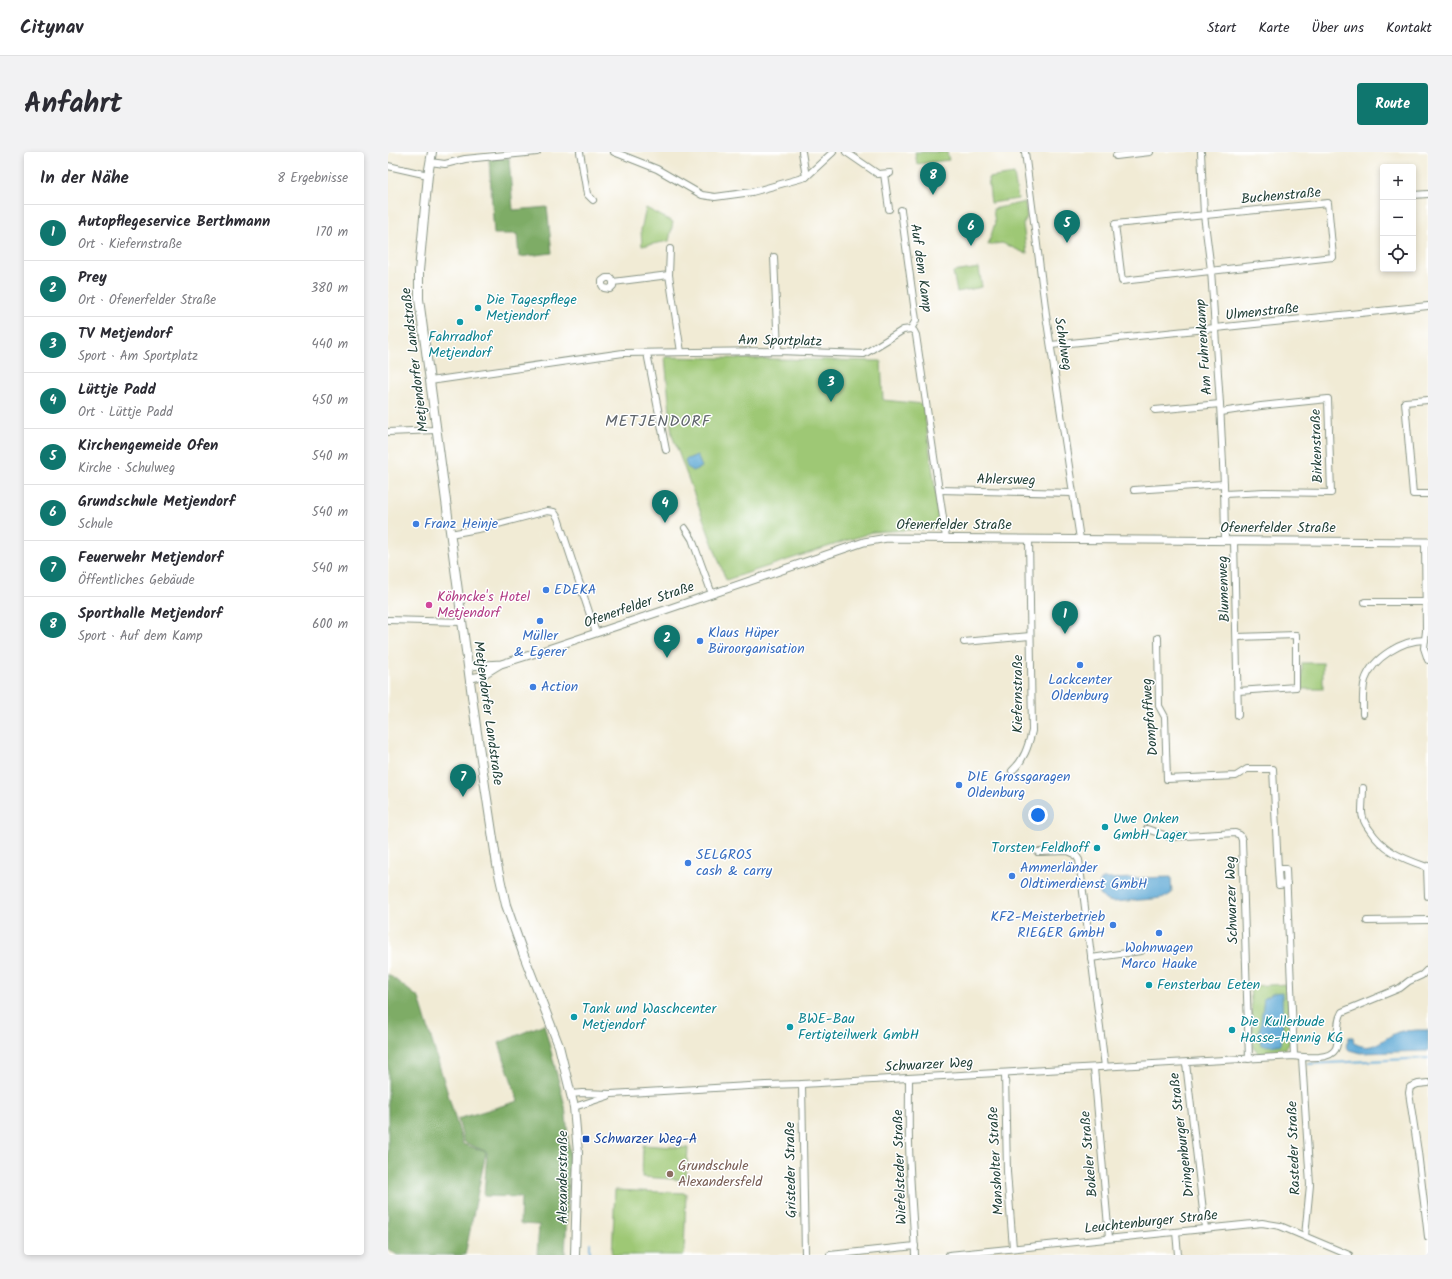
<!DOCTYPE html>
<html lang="de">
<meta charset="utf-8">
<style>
:root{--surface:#fff;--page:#f2f2f3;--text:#2b2b33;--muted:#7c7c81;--line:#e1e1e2;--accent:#0f766e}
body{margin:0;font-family:Kalam,sans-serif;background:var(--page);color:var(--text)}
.controls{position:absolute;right:12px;top:12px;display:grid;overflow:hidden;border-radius:4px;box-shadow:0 2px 6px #0003}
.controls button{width:36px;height:36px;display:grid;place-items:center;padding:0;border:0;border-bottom:1px solid var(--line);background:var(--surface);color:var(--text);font:20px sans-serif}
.you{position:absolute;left:650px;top:663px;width:14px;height:14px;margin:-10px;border:3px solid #fff;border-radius:50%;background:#1a73e8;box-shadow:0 0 0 6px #1a73e833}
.badge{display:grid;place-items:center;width:26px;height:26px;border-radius:50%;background:var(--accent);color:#fff;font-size:13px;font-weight:700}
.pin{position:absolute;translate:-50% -33px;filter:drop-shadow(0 1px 2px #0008)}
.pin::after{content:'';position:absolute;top:21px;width:14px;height:12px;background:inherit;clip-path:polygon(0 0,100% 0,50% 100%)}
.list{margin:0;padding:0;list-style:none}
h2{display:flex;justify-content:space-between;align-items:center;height:52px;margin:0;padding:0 16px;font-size:17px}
h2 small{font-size:13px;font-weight:400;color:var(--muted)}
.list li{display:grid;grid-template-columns:26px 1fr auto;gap:12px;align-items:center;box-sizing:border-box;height:56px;padding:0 16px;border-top:1px solid var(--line)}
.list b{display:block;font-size:15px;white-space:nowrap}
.list p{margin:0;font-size:13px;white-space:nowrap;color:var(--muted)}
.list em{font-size:13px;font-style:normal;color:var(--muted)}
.icon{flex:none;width:22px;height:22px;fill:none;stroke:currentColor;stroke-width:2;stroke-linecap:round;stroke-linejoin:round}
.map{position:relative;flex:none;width:1040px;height:1103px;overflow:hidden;border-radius:4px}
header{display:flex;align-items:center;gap:24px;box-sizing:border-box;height:56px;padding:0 20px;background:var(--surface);border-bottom:1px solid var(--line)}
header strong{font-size:19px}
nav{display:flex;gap:22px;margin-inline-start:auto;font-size:14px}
.intro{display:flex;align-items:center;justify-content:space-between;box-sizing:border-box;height:96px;padding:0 24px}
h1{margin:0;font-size:28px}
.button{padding:10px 18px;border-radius:4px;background:var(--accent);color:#fff;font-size:14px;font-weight:700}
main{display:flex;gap:24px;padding:0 24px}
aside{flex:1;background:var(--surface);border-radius:4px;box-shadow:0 2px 6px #0003}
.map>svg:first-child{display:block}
</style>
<header>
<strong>Citynav</strong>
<nav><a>Start</a><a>Karte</a><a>Über uns</a><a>Kontakt</a></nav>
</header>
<div class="intro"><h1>Anfahrt</h1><a class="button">Route</a></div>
<main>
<aside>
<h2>In der Nähe<small>8 Ergebnisse</small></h2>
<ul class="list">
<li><span class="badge">1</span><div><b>Autopflegeservice Berthmann</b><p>Ort · Kiefernstraße</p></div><em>170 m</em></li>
<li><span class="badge">2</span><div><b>Prey</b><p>Ort · Ofenerfelder Straße</p></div><em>380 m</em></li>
<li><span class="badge">3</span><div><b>TV Metjendorf</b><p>Sport · Am Sportplatz</p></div><em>440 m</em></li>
<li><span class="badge">4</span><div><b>Lüttje Padd</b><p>Ort · Lüttje Padd</p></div><em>450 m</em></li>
<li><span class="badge">5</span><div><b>Kirchengemeide Ofen</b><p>Kirche · Schulweg</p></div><em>540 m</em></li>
<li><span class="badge">6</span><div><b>Grundschule Metjendorf</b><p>Schule</p></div><em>540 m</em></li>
<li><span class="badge">7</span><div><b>Feuerwehr Metjendorf</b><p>Öffentliches Gebäude</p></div><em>540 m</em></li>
<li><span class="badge">8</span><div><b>Sporthalle Metjendorf</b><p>Sport · Auf dem Kamp</p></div><em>600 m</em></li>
</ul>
</aside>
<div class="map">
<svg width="1040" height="1103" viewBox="0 0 1040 1103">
<rect width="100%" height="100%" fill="#fff"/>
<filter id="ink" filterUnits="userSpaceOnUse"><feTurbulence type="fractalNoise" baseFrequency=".025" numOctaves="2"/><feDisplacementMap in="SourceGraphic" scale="8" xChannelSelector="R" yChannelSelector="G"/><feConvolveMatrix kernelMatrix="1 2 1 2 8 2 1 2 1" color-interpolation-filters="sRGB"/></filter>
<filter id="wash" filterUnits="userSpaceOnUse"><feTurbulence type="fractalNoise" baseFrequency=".012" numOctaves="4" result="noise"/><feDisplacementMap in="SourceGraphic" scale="16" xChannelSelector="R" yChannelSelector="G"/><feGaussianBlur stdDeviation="0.9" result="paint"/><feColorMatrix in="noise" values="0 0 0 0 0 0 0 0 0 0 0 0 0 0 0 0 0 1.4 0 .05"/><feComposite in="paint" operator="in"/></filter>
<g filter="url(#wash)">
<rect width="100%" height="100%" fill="#f1ebd5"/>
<g fill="#9ec874" stroke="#5e8254">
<path d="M527,0H559L561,8L529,12Z"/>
<path d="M626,22L630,47L603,51L600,26Z"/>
<path d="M637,50L639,65L635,72L639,102L614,91L600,93L607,71L605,57Z"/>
<path d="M258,56L285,70L281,89L254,94L253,78Z"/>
<path d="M591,116L594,135L569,140L565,120Z"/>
<path d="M277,205L493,209L495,248L535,252L553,376L485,380L338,428L284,283Z"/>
<rect x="914" y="511" width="21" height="26"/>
<path d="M900,832L902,891L895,900L872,902L866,897L862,834Z"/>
<path d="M255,993L300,996L298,1028L254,1025Z"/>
<path d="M227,1038L298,1041L296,1103H224Z"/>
</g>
<g fill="#7eac66" stroke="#4e744d">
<path d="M121,6L125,58L159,55L164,101L131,105L129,82H106L101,7Z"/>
<path d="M0,822L31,846L75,992L98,1000L77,1103H9L0,1097Z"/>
<path d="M156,872L177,954L182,1002L177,1103H149L151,1073L132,1072L133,1045L96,1044L99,1000L76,990L70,967L130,949L111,891Z"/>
</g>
<g fill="#5ba7d4" stroke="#3d7284">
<path d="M309,303L314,315L304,319L299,315L297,308Z"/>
<path d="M783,725L784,741L778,745L766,747L724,750L717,748L712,743V729L715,727Z"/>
<path d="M894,840L895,883L893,892L883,894L873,893L871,884L876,846L886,841Z"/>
<path d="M1029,878H1040V899L972,901L961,898L958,894L961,885H965L966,891C985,901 993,887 1010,880C1015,878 1023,879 1029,878Z"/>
</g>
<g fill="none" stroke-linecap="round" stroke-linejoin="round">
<g stroke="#5ba7d4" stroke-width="2">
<path d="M920,912L1040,906"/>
<path d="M202,1103V1091"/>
</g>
</g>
</g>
<g filter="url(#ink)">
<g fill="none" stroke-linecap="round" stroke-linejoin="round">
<g stroke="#889484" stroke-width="8">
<g id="minor">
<path d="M192,0L199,42L205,48"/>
<path d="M226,0L269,17L314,43L327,45L364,40L418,25L445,0"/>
<path d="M414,0L418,25"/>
<path d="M458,0L490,22L502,21"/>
<path d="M637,0L659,170L692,387"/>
<path d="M813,0L816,63L823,118L832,252L836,332L837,389"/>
<path d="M728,4L762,0"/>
<path d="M42,10L57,12L77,7L149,0"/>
<path d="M0,14L40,23"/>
<path d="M496,22L501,57"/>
<path d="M1025,43L1040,42"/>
<path d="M940,51L945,105L734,129L727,72Z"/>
<path d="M513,58L528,168L523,177"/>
<path d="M386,105L390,199"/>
<path d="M281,123L282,97"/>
<path d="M225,130V134L222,137L216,136L214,133V129L218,126H223L225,130L281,123L293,200"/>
<path d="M663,193L1040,154"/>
<path d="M259,201L278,298"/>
<path d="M42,229L235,201L390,199L476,202L515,178L523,177L526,179L528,183L558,386"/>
<path d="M1040,248L1017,250L1025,342H1040"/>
<path d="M767,258L832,252"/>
<path d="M833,260L873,254L940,247L943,341L877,340L836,342"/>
<path d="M0,280L48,278"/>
<path d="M551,338L684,341"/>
<path d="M746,338L836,332"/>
<path d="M297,376L304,387L324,442"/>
<path d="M62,382L95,376L159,359L166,360L170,366L208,481"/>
<path d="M846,389L850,563"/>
<path d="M1037,390L1038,479L1036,496L1040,508"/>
<path d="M977,450H1038"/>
<path d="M0,468L74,470"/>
<path d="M849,485L908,483V535L850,539"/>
<path d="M770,486L771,554L777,565L779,627L848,624L859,617H885L890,717H898L906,904"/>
<path d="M576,490L642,484"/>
<path d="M975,562C975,551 974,538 977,528C985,505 1015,488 1037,488"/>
<path d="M624,619C636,608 640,595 644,579L641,387"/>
<path d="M975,636C975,644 974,652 974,660C974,666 978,673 981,677C996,700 1014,706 1039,715"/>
<path d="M759,677L782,685L847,681L852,683L854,688L861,907"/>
<path d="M650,700L680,699L687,702L691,708L717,915"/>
<path d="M1040,714L1039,715L1040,744"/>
<path d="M890,717L891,733L899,732"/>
<path d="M979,769L1040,768"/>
<path d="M703,806L753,799"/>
<path d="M914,906L922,1033L917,1084"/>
<path d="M798,911L817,1076"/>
<path d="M706,916L721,1086"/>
<path d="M617,921L619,1020L625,1096"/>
<path d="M521,926C521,956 520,986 522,1016C523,1045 526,1074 527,1103"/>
<path d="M1040,931L1030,932L1022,935L1021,941L1030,1000L1040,1085"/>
<path d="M414,932L417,1103"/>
<path d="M183,942L194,941L223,942L378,933L414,932L906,904C915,906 922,905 931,905C961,903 943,878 954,860L1012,836L1021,829L1034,823L1040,817"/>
<path d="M186,955L220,944"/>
<path d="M788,1080L790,1103"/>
<path d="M442,1103L527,1094"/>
<path d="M561,1103L874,1071L892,1074L961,1103"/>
</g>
</g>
<g stroke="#889484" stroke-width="9">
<g id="tertiary">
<path d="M81,514L113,512L145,502L277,458L476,390L499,386L1040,390"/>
<path d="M83,526L93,524L111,513"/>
</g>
</g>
<g stroke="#889484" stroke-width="10">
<path id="secondary" d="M44,0L40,23L31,119V147L42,229L88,574L109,713L118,753L135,801L171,894L186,955L190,1001L187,1103"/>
</g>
<use href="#minor" stroke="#fff" stroke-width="6"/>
<use href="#tertiary" stroke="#fff" stroke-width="7"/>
<use href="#secondary" stroke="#fff" stroke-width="8"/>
</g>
</g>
<g fill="#0f9aa8" stroke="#fff" stroke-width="1.5">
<circle cx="90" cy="156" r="4"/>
<circle cx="72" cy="170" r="4"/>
<circle cx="717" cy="675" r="4"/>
<circle cx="709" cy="696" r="4"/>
<circle cx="761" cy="833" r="4"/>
<circle cx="186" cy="865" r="4"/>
<circle cx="402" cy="875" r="4"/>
<circle cx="844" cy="878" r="4"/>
</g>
<g fill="#3f7fe0" stroke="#fff" stroke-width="1.5">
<circle cx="28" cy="372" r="4"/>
<circle cx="158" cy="438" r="4"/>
<circle cx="152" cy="469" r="4"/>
<circle cx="312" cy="489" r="4"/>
<circle cx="692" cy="513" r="4"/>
<circle cx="145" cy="535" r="4"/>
<circle cx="571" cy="633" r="4"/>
<circle cx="300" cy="711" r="4"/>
<circle cx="624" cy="724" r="4"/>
<circle cx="725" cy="773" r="4"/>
<circle cx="771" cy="781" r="4"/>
</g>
<circle fill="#d1479c" stroke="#fff" stroke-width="1.5" cx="41" cy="453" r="4"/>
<rect fill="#1a4fb4" stroke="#fff" stroke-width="1.5" x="194" y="983" width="8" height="8" rx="2"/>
<circle fill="#8d6e63" stroke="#fff" stroke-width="1.5" cx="282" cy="1022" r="4"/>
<g text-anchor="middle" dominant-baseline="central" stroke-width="3" stroke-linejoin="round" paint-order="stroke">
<g font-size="14" fill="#1f3d34" stroke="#fff">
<text transform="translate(893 44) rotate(-5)">Buchenstraße</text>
<text transform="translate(533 116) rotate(82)">Auf dem Kamp</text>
<text transform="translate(874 160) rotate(-6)">Ulmenstraße</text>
<text transform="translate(392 189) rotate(1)">Am Sportplatz</text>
<text transform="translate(675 192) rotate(81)">Schulweg</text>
<text transform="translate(816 195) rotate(-94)">Am Fuhrenkamp</text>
<text transform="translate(27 208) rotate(-97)">Metjendorfer Landstraße</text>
<text transform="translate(929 294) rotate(-92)">Birkenstraße</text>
<text transform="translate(618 328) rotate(1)">Ahlersweg</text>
<text x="566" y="373">Ofenerfelder Straße</text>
<text x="890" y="376">Ofenerfelder Straße</text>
<text transform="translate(836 437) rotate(-92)">Blumenweg</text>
<text transform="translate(251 453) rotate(-19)">Ofenerfelder Straße</text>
<text transform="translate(630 542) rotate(-90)">Kiefernstraße</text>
<text transform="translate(100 561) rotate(82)">Metjendorfer Landstraße</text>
<text transform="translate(762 565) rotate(-95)">Dompfaffweg</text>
<text transform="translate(844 748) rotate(-92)">Schwarzer Weg</text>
<text transform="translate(541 913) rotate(-3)">Schwarzer Weg</text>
<text transform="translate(794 983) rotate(-97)">Dringenburger Straße</text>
<text transform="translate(906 996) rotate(-92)">Rasteder Straße</text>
<text transform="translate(701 1002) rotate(-95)">Bokeler Straße</text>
<text transform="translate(608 1009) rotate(-93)">Mansholter Straße</text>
<text transform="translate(512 1015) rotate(-92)">Wiefelsteder Straße</text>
<text transform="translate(403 1018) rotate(-91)">Gristeder Straße</text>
<text transform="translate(175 1025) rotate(-90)">Alexanderstraße</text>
<text transform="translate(763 1070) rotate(-6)">Leuchtenburger Straße</text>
</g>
<g font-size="14" fill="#0d838f" stroke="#fff" text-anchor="start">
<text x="98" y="148">Die Tagespflege<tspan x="98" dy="16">Metjendorf</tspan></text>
<text x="72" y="185" text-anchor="middle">Fahrradhof<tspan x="72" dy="16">Metjendorf</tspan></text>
<text x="725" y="667">Uwe Onken<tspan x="725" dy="16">GmbH Lager</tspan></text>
<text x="701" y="696" text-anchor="end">Torsten Feldhoff</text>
<text x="769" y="833">Fensterbau Eeten</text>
<text x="194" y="857">Tank und Waschcenter<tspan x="194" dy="16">Metjendorf</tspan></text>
<text x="410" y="867">BWE-Bau<tspan x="410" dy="16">Fertigteilwerk GmbH</tspan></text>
<text x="852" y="870">Die Kullerbude<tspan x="852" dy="16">Hasse-Hennig KG</tspan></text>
</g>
<g font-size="14" fill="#366cbe" stroke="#fff" text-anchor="start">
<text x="36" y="372">Franz Heinje</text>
<text x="166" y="438">EDEKA</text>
<text x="320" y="481">Klaus Hüper<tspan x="320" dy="16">Büroorganisation</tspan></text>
<text x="152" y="484" text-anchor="middle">Müller<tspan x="152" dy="16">&amp; Egerer</tspan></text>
<text x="692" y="528" text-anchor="middle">Lackcenter<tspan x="692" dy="16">Oldenburg</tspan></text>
<text x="153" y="535">Action</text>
<text x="579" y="625">DIE Grossgaragen<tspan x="579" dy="16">Oldenburg</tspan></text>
<text x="308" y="703">SELGROS<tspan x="308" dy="16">cash &amp; carry</tspan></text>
<text x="632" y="716">Ammerländer<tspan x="632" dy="16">Oldtimerdienst GmbH</tspan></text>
<text x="717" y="765" text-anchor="end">KFZ-Meisterbetrieb<tspan x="717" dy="16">RIEGER GmbH</tspan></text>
<text x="771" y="796" text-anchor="middle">Wohnwagen<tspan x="771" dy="16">Marco Hauke</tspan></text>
</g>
<g font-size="14" fill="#b23c85" stroke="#fff" text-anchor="start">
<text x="49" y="445">Köhncke's Hotel<tspan x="49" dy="16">Metjendorf</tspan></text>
</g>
<g font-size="14" fill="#164399" stroke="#fff" text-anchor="start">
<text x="206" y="987">Schwarzer Weg-A</text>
</g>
<g font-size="14" fill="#785e54" stroke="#fff" text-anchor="start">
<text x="290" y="1014">Grundschule<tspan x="290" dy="16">Alexandersfeld</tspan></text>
</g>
<g font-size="16" letter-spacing="1" fill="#5f656b" stroke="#fff">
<text x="270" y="269">METJENDORF</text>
</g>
</g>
</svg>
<div class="controls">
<button>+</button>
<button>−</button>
<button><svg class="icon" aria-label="locate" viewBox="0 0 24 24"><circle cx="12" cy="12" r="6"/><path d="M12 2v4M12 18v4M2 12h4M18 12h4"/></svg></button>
</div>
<div class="you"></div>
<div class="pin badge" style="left:677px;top:482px">1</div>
<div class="pin badge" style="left:279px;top:506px">2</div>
<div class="pin badge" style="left:443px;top:250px">3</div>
<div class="pin badge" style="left:277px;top:371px">4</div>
<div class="pin badge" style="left:679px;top:91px">5</div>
<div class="pin badge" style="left:583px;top:94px">6</div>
<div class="pin badge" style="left:75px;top:645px">7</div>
<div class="pin badge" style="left:545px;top:43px">8</div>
</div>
</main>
